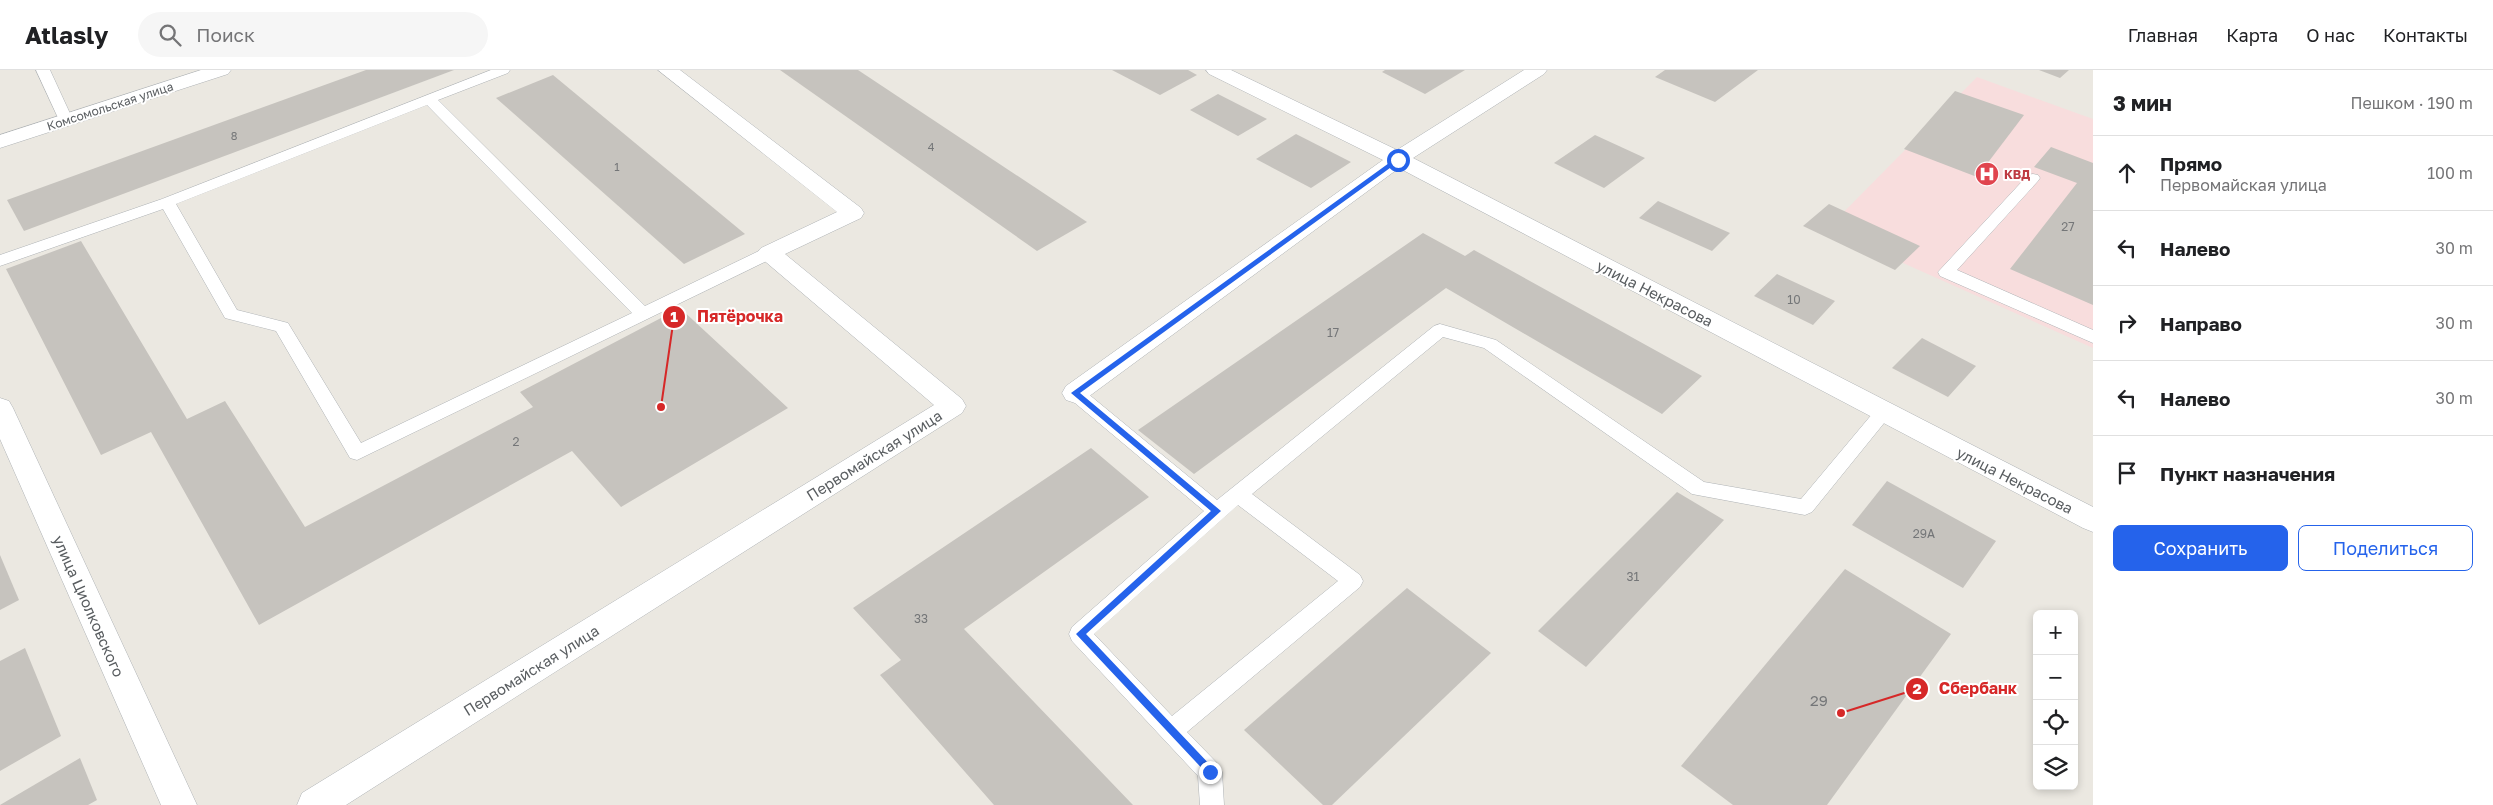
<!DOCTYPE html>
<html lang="ru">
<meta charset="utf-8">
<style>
:root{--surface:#fff;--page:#f6f6f6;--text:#202124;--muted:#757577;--line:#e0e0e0;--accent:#2563eb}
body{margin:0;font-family:"Golos Text",sans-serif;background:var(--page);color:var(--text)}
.controls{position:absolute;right:15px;bottom:15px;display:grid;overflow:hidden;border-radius:8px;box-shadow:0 2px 8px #0003}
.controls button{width:45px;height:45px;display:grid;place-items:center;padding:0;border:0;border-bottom:1px solid var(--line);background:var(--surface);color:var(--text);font:25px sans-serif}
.stop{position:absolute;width:15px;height:15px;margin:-11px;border:4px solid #2563eb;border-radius:50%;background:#fff}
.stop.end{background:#2563eb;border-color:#fff;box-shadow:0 1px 5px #0008}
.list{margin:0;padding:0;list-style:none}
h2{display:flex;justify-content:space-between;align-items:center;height:65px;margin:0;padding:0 20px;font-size:21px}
h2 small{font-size:16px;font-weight:400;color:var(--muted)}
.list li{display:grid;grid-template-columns:32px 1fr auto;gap:15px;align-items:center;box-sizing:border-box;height:75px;padding:0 20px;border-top:1px solid var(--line)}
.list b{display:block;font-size:19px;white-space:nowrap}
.list p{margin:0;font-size:16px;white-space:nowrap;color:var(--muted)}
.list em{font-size:16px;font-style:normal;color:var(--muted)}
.actions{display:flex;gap:10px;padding:15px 20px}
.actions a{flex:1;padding:11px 0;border:1px solid var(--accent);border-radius:8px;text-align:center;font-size:18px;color:var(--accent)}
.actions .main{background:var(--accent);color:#fff}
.icon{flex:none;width:28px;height:28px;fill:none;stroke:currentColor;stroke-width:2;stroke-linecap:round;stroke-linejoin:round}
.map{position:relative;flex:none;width:2093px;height:735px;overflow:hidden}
header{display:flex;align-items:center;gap:30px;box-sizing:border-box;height:70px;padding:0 25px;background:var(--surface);border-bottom:1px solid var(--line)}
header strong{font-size:24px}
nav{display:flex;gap:28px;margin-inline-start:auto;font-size:18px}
.search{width:350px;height:45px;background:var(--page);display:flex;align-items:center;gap:12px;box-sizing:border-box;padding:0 18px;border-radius:28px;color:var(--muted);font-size:19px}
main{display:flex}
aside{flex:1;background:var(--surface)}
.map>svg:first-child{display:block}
</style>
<header>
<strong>Atlasly</strong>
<div class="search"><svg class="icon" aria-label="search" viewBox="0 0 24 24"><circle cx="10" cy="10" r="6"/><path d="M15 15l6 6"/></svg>Поиск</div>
<nav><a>Главная</a><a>Карта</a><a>О нас</a><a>Контакты</a></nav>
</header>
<main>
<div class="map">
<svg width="2093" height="735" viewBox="0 0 2093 735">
<rect width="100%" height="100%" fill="#ebe8e1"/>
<path fill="#f8dddd" d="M1977,7L2093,49V278L1827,159Z"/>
<g fill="#c6c3be">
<path d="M366,0H454L24,161L7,130Z"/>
<path d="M780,0H858L1087,152L1037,181Z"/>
<path d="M1112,0H1188L1197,5L1160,25Z"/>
<path d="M1385,0H1465L1425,24L1382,2Z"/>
<path d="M1665,0H1758L1715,32L1655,7Z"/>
<path d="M2039,0H2069L2060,8Z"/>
<path d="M553,5L745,164L684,194L496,28Z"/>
<path d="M1955,21L2024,45L1977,107L1904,79Z"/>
<path d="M1218,24L1267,49L1238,66L1190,40Z"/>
<path d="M1296,64L1351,92L1311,118L1256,89Z"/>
<path d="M1595,65L1645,88L1604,118L1554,93Z"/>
<path d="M2051,77L2093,93V235L2010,199L2077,113L2034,97Z"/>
<path d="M1658,131L1730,163L1712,181L1639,148Z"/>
<path d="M1829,134L1920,176L1895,200L1803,156Z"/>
<path d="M1423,163L1465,186L1474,180L1702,306L1662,344L1446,218L1194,404L1138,360Z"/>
<path d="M81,171L187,349L225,331L305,457L533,337L520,322L680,238L788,338L621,437L572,381L259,555L151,362L101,385L6,199Z"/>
<path d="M1777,204L1835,231L1813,255L1754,226Z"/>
<path d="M1922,268L1976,296L1948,327L1892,298Z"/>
<path d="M1091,378L1149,427L964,559L1133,735H994L880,605L901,590L853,538Z"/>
<path d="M1887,411L1996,471L1963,518L1852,455Z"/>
<path d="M1677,422L1724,450L1586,597L1538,561Z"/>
<path d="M0,485L19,530L0,540Z"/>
<path d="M1845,499L1951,564L1827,735H1733L1681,696Z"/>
<path d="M1407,518L1491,583L1332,735H1323L1244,660Z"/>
<path d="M25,578L61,666L0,701V591Z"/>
<path d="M80,688L97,730L88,735H0Z"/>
</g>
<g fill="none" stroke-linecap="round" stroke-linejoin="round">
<g stroke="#aeb2b5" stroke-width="1">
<g id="lane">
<path d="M36,0H50L73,50L71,53H61L59,50Z"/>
<path d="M491,0H510L508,3L438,30L645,236L763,179H775L777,183L775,187L357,390L350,388L276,261L225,248L163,139L0,196V185L162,129ZM427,35L632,243L361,373L288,253L237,240L176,134Z"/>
<path d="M2033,104L2038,105L2040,108L2038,111L1957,200L2093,260V273L1940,206L1938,202L2028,105Z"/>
<path d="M1440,254L1496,270L1704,412L1801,429L1878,337L1884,335L1890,337L1893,342L1812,442L1805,445L1692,424L1484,278L1443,267L1252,424L1360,505L1363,511L1360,517L1187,662L1218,694L1222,702L1224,735H1200L1198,706L1072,571L1069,564L1072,557L1204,441L1069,328L1066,323L1069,318L1075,317L1081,318L1217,430L1434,256ZM1238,435L1338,511L1172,646L1094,564Z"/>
</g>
</g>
<g stroke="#aeb2b5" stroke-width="1">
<g id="street">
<path d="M201,0H231L228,4L0,78V65Z"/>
<path d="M658,0H680L861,138L864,143L861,148L785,184L962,329L966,336L962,343L346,735H297L302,723L934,335L761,188L757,183L761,178L837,142Z"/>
<path d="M1206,0H1231L1397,80L1524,0H1547L1544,4L1413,88L2093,437V462L2083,458L1399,98L1084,330L1075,333L1066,330L1062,323L1066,316L1383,90L1209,4Z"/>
<path d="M0,328L9,331L13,338L197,735H161L0,369Z"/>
</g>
</g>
<use href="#lane" fill="#fff" fill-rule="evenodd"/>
<use href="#street" fill="#fff" fill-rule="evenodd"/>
</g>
<path fill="#2563eb" d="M1396,88L1401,90L1080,323L1221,441L1086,564L1214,699V706L1210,707L1076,564L1211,441L1071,323Z"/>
<defs>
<g id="hospital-disc" transform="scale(1.25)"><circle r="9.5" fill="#e0444e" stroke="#fff"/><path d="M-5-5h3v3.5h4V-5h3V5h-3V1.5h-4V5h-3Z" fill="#fff"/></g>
</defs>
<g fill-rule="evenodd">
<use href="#hospital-disc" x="1987" y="104"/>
</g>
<g text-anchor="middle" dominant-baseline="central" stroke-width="4" stroke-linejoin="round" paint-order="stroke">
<g font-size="11" fill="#747678">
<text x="234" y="65">8</text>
<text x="931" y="76">4</text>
<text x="617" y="96">1</text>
</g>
<g font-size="12" fill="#595d60" stroke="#fff">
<text transform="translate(110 36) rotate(-18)">Комсомольская улица</text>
</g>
<g font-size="12" font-weight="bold" fill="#be3a42" stroke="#fff" text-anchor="start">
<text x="2004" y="104">КВД</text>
</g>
<g font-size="12" fill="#747678">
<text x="2068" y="156">27</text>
<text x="1794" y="229">10</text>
<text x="1333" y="262">17</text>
<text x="516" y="371">2</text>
<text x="1924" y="463">29А</text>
<text x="1633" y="506">31</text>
<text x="921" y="548">33</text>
</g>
<g font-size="15" fill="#595d60" stroke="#fff">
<text transform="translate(1655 223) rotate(27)">улица Некрасова</text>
<text transform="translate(874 385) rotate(-32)">Первомайская улица</text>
<text transform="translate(2015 410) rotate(27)">улица Некрасова</text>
<text transform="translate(89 536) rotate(66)">улица Циолковского</text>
<text transform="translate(531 600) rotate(-32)">Первомайская улица</text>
</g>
<g font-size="15" fill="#747678">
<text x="1819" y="630">29</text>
</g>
</g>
<path fill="none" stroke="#d62828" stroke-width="2" d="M661 337L674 247M1841 643L1917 619"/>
<g fill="#d62828" stroke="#fff" stroke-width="2">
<circle cx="661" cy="337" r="5"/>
<circle cx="1841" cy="643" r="5"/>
<circle cx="674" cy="247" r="12"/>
<circle cx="1917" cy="619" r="12"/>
</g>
<g font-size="15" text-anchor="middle" font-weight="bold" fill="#fff">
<text x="674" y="252">1</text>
<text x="1917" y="624">2</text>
</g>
<g font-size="16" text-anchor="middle" font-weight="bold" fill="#d62828" stroke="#fff" stroke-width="4" stroke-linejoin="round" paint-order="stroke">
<text x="740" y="252">Пятёрочка</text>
<text x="1978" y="624">Сбербанк</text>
</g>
</svg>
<div class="controls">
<button>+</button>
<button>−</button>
<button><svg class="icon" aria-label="locate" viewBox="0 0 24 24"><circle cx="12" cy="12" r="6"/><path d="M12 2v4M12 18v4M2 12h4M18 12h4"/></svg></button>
<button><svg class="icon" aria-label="layers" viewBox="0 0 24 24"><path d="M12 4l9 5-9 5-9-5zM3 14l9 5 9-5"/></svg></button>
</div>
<div class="stop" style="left:1398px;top:90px"></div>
<div class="stop end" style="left:1210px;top:702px"></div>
</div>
<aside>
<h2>3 мин<small>Пешком · 190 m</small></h2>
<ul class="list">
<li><svg class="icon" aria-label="ahead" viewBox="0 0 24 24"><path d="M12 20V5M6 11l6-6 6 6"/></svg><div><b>Прямо</b><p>Первомайская улица</p></div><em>100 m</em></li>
<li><svg class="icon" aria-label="left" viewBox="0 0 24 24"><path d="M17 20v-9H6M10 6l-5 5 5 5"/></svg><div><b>Налево</b></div><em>30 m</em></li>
<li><svg class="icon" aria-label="right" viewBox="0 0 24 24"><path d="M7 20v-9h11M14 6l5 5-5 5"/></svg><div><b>Направо</b></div><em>30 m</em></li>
<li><svg class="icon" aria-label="left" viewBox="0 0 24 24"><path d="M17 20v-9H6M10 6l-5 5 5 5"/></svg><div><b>Налево</b></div><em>30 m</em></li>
<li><svg class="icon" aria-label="arrive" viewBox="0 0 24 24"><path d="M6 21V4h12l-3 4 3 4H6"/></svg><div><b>Пункт назначения</b></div></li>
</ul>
<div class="actions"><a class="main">Сохранить</a><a>Поделиться</a></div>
</aside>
</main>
